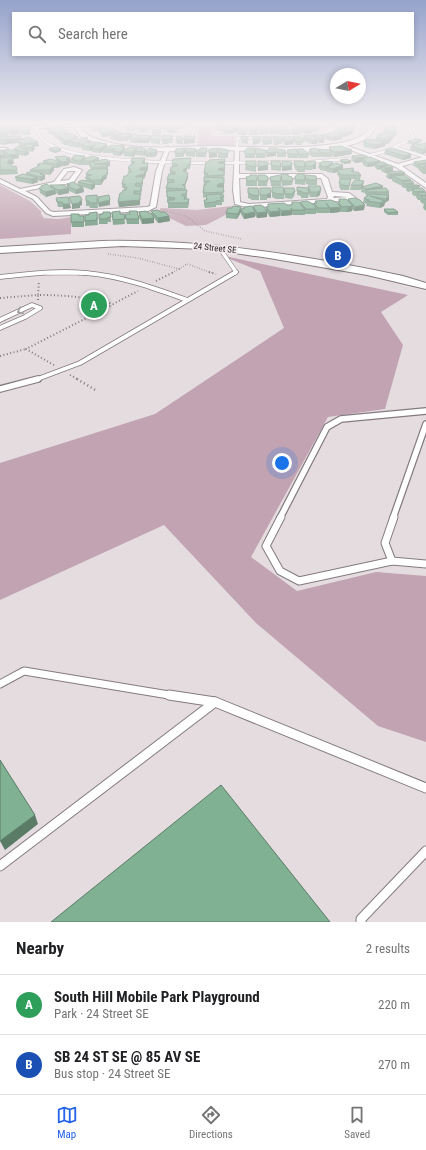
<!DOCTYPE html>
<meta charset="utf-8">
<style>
:root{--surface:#fff;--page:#f6f6f6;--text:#202124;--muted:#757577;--line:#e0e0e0;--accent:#2563eb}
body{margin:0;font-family:"Roboto Condensed",sans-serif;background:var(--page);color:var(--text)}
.compass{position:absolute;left:330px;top:68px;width:36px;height:36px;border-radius:50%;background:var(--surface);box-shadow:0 2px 6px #0003;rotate:80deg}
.you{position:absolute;left:282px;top:463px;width:14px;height:14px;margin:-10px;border:3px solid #fff;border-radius:50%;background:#1a73e8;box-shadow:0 0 0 6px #1a73e833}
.badge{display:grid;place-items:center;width:26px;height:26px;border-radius:50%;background:var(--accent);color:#fff;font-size:13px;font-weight:700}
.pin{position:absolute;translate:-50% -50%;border:2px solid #fff;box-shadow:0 1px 4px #0006}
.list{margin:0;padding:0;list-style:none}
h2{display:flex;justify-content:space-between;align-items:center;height:52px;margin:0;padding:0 16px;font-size:17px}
h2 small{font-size:13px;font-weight:400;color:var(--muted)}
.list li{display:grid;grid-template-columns:26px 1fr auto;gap:12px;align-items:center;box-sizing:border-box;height:60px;padding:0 16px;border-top:1px solid var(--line)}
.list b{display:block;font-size:15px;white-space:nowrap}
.list p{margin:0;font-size:13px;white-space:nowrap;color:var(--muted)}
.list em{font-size:13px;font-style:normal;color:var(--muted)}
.icon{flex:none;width:22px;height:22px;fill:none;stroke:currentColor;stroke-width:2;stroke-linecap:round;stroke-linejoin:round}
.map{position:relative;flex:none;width:426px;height:922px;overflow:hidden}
.search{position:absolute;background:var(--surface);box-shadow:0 2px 6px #0003;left:12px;right:12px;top:12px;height:44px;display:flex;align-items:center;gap:10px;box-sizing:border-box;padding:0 14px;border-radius:0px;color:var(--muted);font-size:15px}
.sheet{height:172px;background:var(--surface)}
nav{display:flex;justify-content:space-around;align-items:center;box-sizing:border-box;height:56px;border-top:1px solid var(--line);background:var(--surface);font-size:11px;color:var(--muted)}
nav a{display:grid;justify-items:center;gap:2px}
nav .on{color:var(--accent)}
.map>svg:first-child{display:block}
</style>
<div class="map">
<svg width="426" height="922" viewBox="0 0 426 922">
<rect width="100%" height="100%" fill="#e5dce0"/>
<g fill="#c1a3b1">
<path d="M199,123H211V136H235L234,146H197Z"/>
<path d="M0,185L30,201L41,211V214L44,218L58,219L71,217V234L0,239Z"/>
<path d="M231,206L237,209L206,225L186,226L157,212L162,208L197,210Z"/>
<path d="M220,255L408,295L381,312L403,345L385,409L328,417L251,557L297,591L376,572L426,576V742L378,726L256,623L164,525L0,600V463L155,414L284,328L260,271Z"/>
</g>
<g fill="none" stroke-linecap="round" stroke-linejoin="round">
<g stroke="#837b7f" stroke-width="3.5">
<g id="service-far5">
<path d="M111,124C126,140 171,140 192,136L196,123"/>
<path d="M36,127C38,131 40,137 43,140C77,170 251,162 301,162"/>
<path d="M394,147L426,157"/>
<path d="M237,148L238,138H299L322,134L333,129L335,127L333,123"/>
<path d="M367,156L383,152L414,138L406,123"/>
<path d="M309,162L359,158"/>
</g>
</g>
<g stroke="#837b7f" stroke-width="4.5">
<g id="service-far4">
<path d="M226,249L223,253L236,272L235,273"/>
<path d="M47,273H87"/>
</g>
</g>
<g stroke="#837b7f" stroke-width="5.5">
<g id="service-far3">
<path d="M0,277C28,274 57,270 86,273C121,276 154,288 187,300"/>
<path d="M0,320L32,305L40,308L25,317L0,328"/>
<path d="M35,380L80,363L236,272"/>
</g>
</g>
<g stroke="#837b7f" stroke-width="8">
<g id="service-far2">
<path d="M0,389L38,379"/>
<path d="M280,518L327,427L341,419L426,411"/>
<path d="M393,518L426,424"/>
</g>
</g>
<g stroke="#837b7f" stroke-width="9">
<g id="service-far1">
<path d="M281,517L266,546L280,571L299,581L392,561L426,564"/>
<path d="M392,561L385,543L394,517"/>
<path d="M0,684L24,671L175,696"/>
</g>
</g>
<g stroke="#837b7f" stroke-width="11">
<g id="service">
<path d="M169,695L215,702L426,788"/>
<path d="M0,866L215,702"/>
<path d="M361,922V919L426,851"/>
</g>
</g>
<g stroke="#837b7f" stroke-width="2">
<g id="minor">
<path d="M111,123H141L159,126L157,127L133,124L0,130V128Z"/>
<path d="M238,123H242L243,125L246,126L268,127L295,126L297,123H301V126C289,134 254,131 239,127Z"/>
<path d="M342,144L398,164L426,156V160L402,166L426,183V188L396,167L340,146Z"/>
<path d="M168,147L170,148L162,171L156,207L148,211L53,216L46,213L33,199L0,183V179L20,189L54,182L64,169L74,167L82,170L73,183L56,185L25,191L37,197L50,211L54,212L147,207L150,206L156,171L166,148ZM68,171H76L69,180L60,181Z"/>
<path d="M237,147L239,148V174H322L328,179L332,192L349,193L356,198L353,200L249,208L235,204L233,190L235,148ZM239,178H321L328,197L327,199L249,204L240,202ZM334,196L348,197L333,198Z"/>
<path d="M0,148H6L8,149L0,152Z"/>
</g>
</g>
<g stroke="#837b7f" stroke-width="2">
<path id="tertiary" d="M73,123H79C81,130 85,134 92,137C131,153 176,146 216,146C244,146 356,155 369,128L366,123H372L375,128C371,136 365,140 357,143C312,158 261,150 215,150C173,150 125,157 86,139C79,136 75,130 73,123Z"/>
</g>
<g stroke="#837b7f" stroke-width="2">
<path id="secondary" d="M102,241C203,239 304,255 403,276L426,283V289L367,275L269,258L206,249L122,246L0,253V247Z"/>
</g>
<path stroke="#817a7d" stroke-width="1" stroke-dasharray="0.5 1.5" stroke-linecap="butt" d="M200,135L209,139"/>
<g stroke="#817a7d" stroke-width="1.5" stroke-dasharray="0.5 2" stroke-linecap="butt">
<path d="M160,209L186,216L205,231L242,239"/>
<path d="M108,254L138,258L179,269L172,273"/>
<path d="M179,269L187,264L212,273"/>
</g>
<g stroke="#817a7d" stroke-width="2" stroke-dasharray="1 2.5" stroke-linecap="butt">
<path d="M209,272L216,274"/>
<path d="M156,281L174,272"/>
<path d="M0,298L38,295L39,281"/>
<path d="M38,300V295C64,295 88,297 113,304L138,291"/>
<path d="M0,356L26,349"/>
<path d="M54,365L26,349L112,305"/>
<path d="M70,375L79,380"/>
</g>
<path stroke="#817a7d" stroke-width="2.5" stroke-dasharray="1 3" stroke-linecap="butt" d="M77,379L97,391"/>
<use href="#service-far5" stroke="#fff" stroke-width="2.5"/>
<use href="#service-far4" stroke="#fff" stroke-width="3.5"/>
<use href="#service-far3" stroke="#fff" stroke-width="4"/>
<use href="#service-far2" stroke="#fff" stroke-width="5.5"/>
<use href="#service-far1" stroke="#fff" stroke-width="7"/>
<use href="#service" stroke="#fff" stroke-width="9"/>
<use href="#minor" fill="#fff" fill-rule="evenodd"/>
<use href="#tertiary" fill="#fff" fill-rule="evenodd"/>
<use href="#secondary" fill="#fff" fill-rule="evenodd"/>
</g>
<g fill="#6e987e">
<path d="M7,123H26V124L17,126L16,124V126H10V125H7Z"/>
<path d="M27,123H36V125L27,124Z"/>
<path d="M36,123H43L42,124H37Z"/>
<path d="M47,123H56V124H50V123Z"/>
<path d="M122,123L142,126H150V130H148V133L140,132L139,129L132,131L128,130V129H126L122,127Z"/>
<path d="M174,123H186L187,124L186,126H182V128L177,130V132L170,133L161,129V126L169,125V124Z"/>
<path d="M217,123H230V125H229V127L238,130L248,127L247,135H238V131L230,134L223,133V131H218L215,129V125H217Z"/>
<path d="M250,123H263H262V126H251Z"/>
<path d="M275,123H290V125L276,126Z"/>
<path d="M310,123H323H322L321,128H320L319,130L314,132L312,131V133L305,134L301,131V135H293L290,132L291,128H293V127L300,129V127H309L310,124Z"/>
<path d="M340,123H359V125H355L354,131H353L352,134L344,137H343L342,139L333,141L324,139V143H319L317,142V144H312L304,141V143H302V145H296L294,142L293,144L285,145L282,141V137L293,139V137L303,138V136H312V135L333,133L342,126H340Z"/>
<path d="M382,123H396L397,126L396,136L394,135V137L391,140L390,142L387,144H385V146L374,149L364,147V146L363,145V141L376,140V138H378V135L384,132L385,128L384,124H383Z"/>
<path d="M421,123H426V126L421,124Z"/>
<path d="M89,124L105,127V128L110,130L122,133V134L140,137L151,136V140L148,143H137V142L135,143L130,142V139L127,141H116V139L114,140L110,139V136L103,137L99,132L98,131H92L89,128Z"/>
<path d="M45,125L63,128V129L69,133V134L78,140H88L91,141V143L107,144V147L125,146V150L137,148L146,149V151L157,154L155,157H146V155L144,156L136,155V154L133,157L124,156V153L120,156L113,155V153H103V151L100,153L92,152V151H90L82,150V148L68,146V144L65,145L61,143V141L54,137V135L49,134L46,129Z"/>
<path d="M30,126V133L29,135H21V131Z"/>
<path d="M151,127L161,130V134H152Z"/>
<path d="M259,127L268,128V134H259Z"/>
<path d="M279,127L290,131V135H280L279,132V134H270V128L279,129Z"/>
<path d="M250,128L258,131V135H249Z"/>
<path d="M0,129L9,131L8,136H9V138L21,139H33V140L38,142L39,146L34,147L35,149L32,152L29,151V154L25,156L19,155V158L13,159L14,164H11L13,167L17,170L18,174L0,175V150L4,154L3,150H14V149L20,145L18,144V143L6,144L5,145L0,144Z"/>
<path d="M160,135V144L151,143V139Z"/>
<path d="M173,136V140L172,143H168V144H162V140Z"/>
<path d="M241,136L248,137V144L241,143Z"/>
<path d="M183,137V144H177L176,142V138Z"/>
<path d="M262,137L272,140V144L263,145L262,141Z"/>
<path d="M273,137L282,140V144H278V145H274Z"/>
<path d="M408,141L421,142L413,145L407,143Z"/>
<path d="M426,143V153L422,154L410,150L411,146Z"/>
<path d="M329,147L352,150V154L334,157L332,155V157H322L321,156V157H312L309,154L310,149L318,150V149L329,150Z"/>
<path d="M185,148V152L183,157H175V153Z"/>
<path d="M207,148L206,157H196V153L200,150Z"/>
<path d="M218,148L228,150V158H218Z"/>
<path d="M255,148L266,154L265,158H256Z"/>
<path d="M49,149L61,151L55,153L49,151Z"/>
<path d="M196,149L195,157L186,156L185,152Z"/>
<path d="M277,149L286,153V157H277Z"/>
<path d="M297,149L309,154L308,158H299L298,156V158H288L287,154V150L297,151Z"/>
<path d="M245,150L255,154V158H245Z"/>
<path d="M385,150L411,154V158L403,160L384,154Z"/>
<path d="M85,156V159L110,162V166H108V172L106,179L104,180L101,185H95V187L92,190L83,187L84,192L76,194L69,191V193L59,195L56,193V194L46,197L40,193L39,188L50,186V185L67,187V184L78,185V182L86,180V174L91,169L89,165H80L71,163V159Z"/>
<path d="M352,156L368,158L380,161V163L387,164V166L393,167V172L404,176L411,180L410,181L414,183V185L420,186L419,189L425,191V192H426V211L423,208L424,203L423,204L420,201V200H418L416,197V196H414L412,194V191L408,192L406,190V188H404L401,186L402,185H400L392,181V179H389L386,177L387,173H385L381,171V169L378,170L375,168V166L367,167L363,165V163H362V162L355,163L351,160Z"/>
<path d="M55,157L70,158L71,163H69V165L63,166H62L57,168H54V170L50,175L43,174L45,179L41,181L37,180L38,182L32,184L16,181L15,177L26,174V173L30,172V170L38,167L37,165L43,164V161L56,160Z"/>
<path d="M145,158V163H148V167L147,172H146V174L144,179H143V182L142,187L141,196H140V205L119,207L122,193L124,190V188H122V184L127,176L129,173L128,168L131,165V161Z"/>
<path d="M225,159V168L224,172L223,188L224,202H222V205H216V207L205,208L204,205V200H206V197L203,198L204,177H207H204V173L209,162Z"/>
<path d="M340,160L351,163L344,164L340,162Z"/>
<path d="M426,160V174H423L418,169V168L413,166L414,162Z"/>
<path d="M246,161L256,167V172L245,170Z"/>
<path d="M271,161L281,167V171L271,170Z"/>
<path d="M294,161L305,165V162L316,164V169H313L312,170H306L305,169V172H298L295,169L294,166Z"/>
<path d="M333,162L332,165H343V169L354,170V172L361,175L360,180L351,179L349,190H341L339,187L340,179L337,174V172L333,173L327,172V171H326L320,170V169L318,168L319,164Z"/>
<path d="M191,163L190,169H187L186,172L188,178L185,186L186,190H187V199H185H189V204L188,208H168V202H167V193L166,192V188L167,184V179L170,174V171L172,167V164Z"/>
<path d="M281,174L288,176L293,181L292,185L282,186L281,179Z"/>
<path d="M258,175L268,177L267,186H258Z"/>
<path d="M305,175L317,180V185H309L306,184L305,181V185L295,184V176H297L305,179Z"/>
<path d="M246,177L257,181V186H246Z"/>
<path d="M270,177L281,181V186H271Z"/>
<path d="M355,180L363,186V187L383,189L389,192V200L385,203L384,206L380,208L366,206L367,204L363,203L364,198L367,196L365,194V193L361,192L362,188L361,190H350L351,185Z"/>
<path d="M308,186L320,195L317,197H310L309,194L308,198H301V196L297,195V187L308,190Z"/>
<path d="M272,187L284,194V199H276L272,197Z"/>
<path d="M248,188L259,196V200H251V199L248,198Z"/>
<path d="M260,188L271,198H267V200H260Z"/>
<path d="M284,188L295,192L294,197H293L292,199L285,198L284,192Z"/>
<path d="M97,195L98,208H90L89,206H86V196Z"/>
<path d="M56,198L71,208L63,209V207H58Z"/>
<path d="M339,199L347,200L348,199L364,210L354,211L352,209V211L347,212H341L340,211V212L330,213L329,212V213H317L316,212V214H305V213V215H293L292,214V215L281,216L280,215V216L270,217L267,213V217L257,218L255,215V217L244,219L241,214V209H244V207L253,208V206L266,210V207H268V204L291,205L292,202L300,203V202L313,205L314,203H315V201L338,204Z"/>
<path d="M241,207V212L237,219L226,218V213L232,208Z"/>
<path d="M384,209L398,212V215H388L384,212Z"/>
<path d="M151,211L160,212L169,216L170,221L158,223L154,218V223L142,224L139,217V212L148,213H152Z"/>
<path d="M97,212L98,225L85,226V221L89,215Z"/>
<path d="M110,212L111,222H107L108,224H99V219Z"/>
<path d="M112,212L120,214H124L125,224L113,225Z"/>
<path d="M125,214L139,219V224H127Z"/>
<path d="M80,216H84V227H72L71,222Z"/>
</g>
<g fill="#5a7c67">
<path d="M0,123H3V126L0,127Z"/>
<rect x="3" y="123" width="3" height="2"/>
<path d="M15,123H26V124L17,126L16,124V126Z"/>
<path d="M181,124L182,128L177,130V126Z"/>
<path d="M142,125V128H139V129L132,131V127Z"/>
<path d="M227,125H229V129H223V131H218V127Z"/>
<path d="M30,126V133L29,135L28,131Z"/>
<path d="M150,126V130H148L147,127Z"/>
<path d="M320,126L319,130L314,132L315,128Z"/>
<path d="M19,127L20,131V134L10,135L9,131Z"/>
<path d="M238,127V131L230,134V130Z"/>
<path d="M352,127V130H353L352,134L344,137V133Z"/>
<path d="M8,128L9,131L8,136L7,132Z"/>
<path d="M177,128V132L170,133V129Z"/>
<path d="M312,129V133L305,134V130Z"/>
<path d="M114,131H117L118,135L122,133V137H116V139L114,140Z"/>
<path d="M113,132V136L110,135V136L103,137L102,133Z"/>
<path d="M395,133L394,137L391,140L390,142L387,144L388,140L390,139V137Z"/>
<path d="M132,134L133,138H129L130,139L127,141V137Z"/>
<path d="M343,134L342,138V139L333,141L334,137Z"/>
<path d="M9,136L10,140L21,136V140H18V143L6,144L5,145L4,140Z"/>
<path d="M140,136V139L151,136V140L148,143H137V142L135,143V139Z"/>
<path d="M195,136V143L184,144V140Z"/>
<path d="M322,137H324V143H319L320,139Z"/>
<path d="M33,139L34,143L38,142L39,146L34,147L35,149L32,152L31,147H24V148L23,144Z"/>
<path d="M74,139L67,141L68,144L65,145V141Z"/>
<path d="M261,139L260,143L253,145V140Z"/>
<path d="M294,140L293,144L285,145L286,141Z"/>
<rect x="312" y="140" width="5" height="4"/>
<path d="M422,140L421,142L413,145V143Z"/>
<path d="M386,142L385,146L374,149L375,145Z"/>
<path d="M107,144V148L103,149V151L100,153L99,149Z"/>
<path d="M96,145L91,148L92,151H90L89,147Z"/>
<path d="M125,146V152H123L124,153L120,156V152L122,148Z"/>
<path d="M137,147L138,151H135L136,154L133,157V152Z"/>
<path d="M185,148V152L183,157V153Z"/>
<path d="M217,148V157L209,158V153Z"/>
<path d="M61,149V151L55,153L54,151Z"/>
<path d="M146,149L147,153H145L146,155L144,156V152Z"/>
<path d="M426,149V153L422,154L423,150Z"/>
<path d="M28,150L29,154L25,156L24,152Z"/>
<path d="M157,150V154L155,157V153Z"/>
<path d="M352,150V154L334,157L335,152Z"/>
<path d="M276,152V156L266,157L267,153Z"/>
<path d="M18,154L19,158L10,159L9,155Z"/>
<path d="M411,154V158L403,160L404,156Z"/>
<path d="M5,155V159L0,160V156Z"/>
<path d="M85,156V161H80V165V161Z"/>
<path d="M368,157L367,161L362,159V162L355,163L356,158Z"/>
<path d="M70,158L71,163H69V165L63,166L62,162L66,159Z"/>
<path d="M99,158V162H110V166L103,167L92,165V161Z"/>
<path d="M145,158V162L142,167V163Z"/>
<path d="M8,160H13L14,164H9L7,168Z"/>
<path d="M225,161V165L218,166V162Z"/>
<path d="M351,161V163L344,164V162Z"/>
<path d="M380,161V165L387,164L386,168L393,167V172L385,173V168L382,167L381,169L378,170L379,166L375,164V166L367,167L368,163Z"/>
<path d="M61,162L62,166L57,168L56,163Z"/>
<path d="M333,162L332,166L327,167V171H326V167Z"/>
<path d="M148,163V167L147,172H146V174L144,179H143V182L142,187V183L136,180V176L140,174V168Z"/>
<path d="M225,163V168L224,180V172L219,173V168Z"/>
<path d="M426,163V169L418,165V168H417L418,164Z"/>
<path d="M316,164V169H313V165Z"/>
<path d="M54,165V170L50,175L49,170Z"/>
<path d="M187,165V169L186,172V175H183L184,169Z"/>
<path d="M268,165V170L258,171V167Z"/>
<path d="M292,165V170L282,171V167Z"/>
<path d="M343,165V169L337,170V172L333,173V169Z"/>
<path d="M108,169V173L106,179L104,180L101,185V180Z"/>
<path d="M43,173V175H45V179L41,181L40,177V174Z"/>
<path d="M188,173V178L185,186V194V188L182,189V185Z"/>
<path d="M405,173L404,178L393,176L392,179H389L390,174Z"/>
<path d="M37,177L38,182L32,184L31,179Z"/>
<path d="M364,181L363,186L361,190V185Z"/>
<path d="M95,183V187L92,190L91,185Z"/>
<path d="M224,183V188L217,187L218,184Z"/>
<path d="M79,186H81V188L83,187L84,192L76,194V190Z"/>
<path d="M383,186L382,191L366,189Z"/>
<path d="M69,188V193L59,195L58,190Z"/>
<path d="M55,190L56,194L46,197L45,192Z"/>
<path d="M321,190L320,195L317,197V192Z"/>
<path d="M271,193V198H267V194Z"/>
<path d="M140,194V205L119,207L118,202Z"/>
<path d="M389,195V200L385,203L386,199Z"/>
<path d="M82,200V205L80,206V208L72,209V204Z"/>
<path d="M110,200V205L99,207L98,203Z"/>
<path d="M385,201L384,206L380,208V203Z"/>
<path d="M63,204H70L71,208L63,209Z"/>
<path d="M365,205L364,210L354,211L355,207Z"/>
<path d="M353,206L352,211L347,212L348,207Z"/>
<path d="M241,207V212L237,219L238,214Z"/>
<path d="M341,207L340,212L330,213V208Z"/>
<path d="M292,210V215L281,216L282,211Z"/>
<path d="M280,211V216L270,217V212Z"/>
<path d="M255,212V217L244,219V214Z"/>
<path d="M267,212V217L257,218V213Z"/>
<path d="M169,216L170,221L158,223V218Z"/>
<path d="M154,218V223L142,224V219Z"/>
<path d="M35,815L38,824L5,850L0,841Z"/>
</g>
<g fill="#80b193" stroke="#5a7c67">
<path d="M100,123H102L105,127H91L89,124Z"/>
<path d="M122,123H139L142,125L132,127L128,126L134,125H125Z"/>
<path d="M171,123H174V124H181L177,126L169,124Z"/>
<path d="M217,123H229V125H227L228,126L218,127L215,125H226V123Z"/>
<path d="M312,123H314V125L320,126L315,128L309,127Z"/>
<rect x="315" y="123" width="7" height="1"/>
<path d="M348,123H354L355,127H352L350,129L353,130L344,133L337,132L343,134L342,135L334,137L320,135L333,133L344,125H347Z"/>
<path d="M385,123H396L397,126L386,125Z"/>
<path d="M45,125H62L63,128L60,129L66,130L69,133L63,134L65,135L72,134L78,137L74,138L78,140L87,137L88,139L86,140L91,141L87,142L90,143L96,142L107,144L99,149L91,148L96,145L89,147L82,146L84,144H78L80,143L67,141L74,139L65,141L60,139L63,138L54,133H56L55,132L49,130Z"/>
<path d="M145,125L150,126L147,127L148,129L139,128Z"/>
<path d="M171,125L177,128L170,129L161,126Z"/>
<path d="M30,126V129L28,131H21V128Z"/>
<path d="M160,126L161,130H152L151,127Z"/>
<path d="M19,127V130L9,131L10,128Z"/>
<path d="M228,127H238L230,130L223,129Z"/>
<path d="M248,127L247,131H238L239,128Z"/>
<path d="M252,127H258V131H250V128H252Z"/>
<path d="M259,127L268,128V130H259Z"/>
<path d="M278,127L279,130L270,131V128Z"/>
<path d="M279,127H286L290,131H281Z"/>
<path d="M293,127H298L301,131H293L291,128H294Z"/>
<path d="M300,127H309L312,129L305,130Z"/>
<path d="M385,127H397L396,132L384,130Z"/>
<path d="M8,128L7,132H0V129Z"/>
<path d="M104,128L110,130L113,129L117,131H114L122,133L114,136L110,135L114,134L113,132L102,133L98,129Z"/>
<path d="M382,132L395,133L390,137H386L391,138L388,140L376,138L382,135H378Z"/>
<path d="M125,133L132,134L127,137H116Z"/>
<path d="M135,134L140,136L135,139L129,138Z"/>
<path d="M142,135L151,136L147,139H136Z"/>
<path d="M152,135H160V140L151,139Z"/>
<path d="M163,135L173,136L172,139L168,138V140H162Z"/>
<path d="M311,135L317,140H312L303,136Z"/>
<path d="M312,135H320L324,137H322L324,139H320Z"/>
<path d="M0,136H9L4,140H0Z"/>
<path d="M11,136H21L17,139L5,140Z"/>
<path d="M177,136L183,137V140H177L176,138Z"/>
<path d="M185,136H195V139L184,140Z"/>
<path d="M241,136L248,137V140L241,139Z"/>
<path d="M29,137L33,139L29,141L34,140L38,142L23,144L18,140Z"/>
<path d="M253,137H260L261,139L253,140Z"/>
<path d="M262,137H271L272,140L264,141Z"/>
<path d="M273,137H281L282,140H278V141H274Z"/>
<path d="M282,137H292L294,140L286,141Z"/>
<path d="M293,137H301L304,139H301L302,141H296Z"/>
<path d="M371,139L386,142L375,145L365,143L367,142L363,141Z"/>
<path d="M416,139L422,140L413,143L408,141Z"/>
<path d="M426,143V149L423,150L411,146Z"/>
<path d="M27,144L34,145L31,147H24Z"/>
<path d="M21,145V148L28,150L24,152L16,150H18L14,149Z"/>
<path d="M112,145L125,146L122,148H125L120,152L112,151L115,149H103Z"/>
<path d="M341,146L352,150L335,152L329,149H331L329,147Z"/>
<path d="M55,147L61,149L54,151L49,149Z"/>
<path d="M131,147H137L133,152H123L127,148Z"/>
<path d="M139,147L146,149L144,152L135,151Z"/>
<path d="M149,148L157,150L155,153H145Z"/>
<path d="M185,148L183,153H175L176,149Z"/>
<path d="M186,148L196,149L195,152H185Z"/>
<path d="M200,148H207L206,153H196L197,150H200Z"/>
<path d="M217,148V153H209V149Z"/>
<path d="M218,148L228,150V154L218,153Z"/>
<path d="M248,148H254L255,154H245V150Z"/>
<path d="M255,148L265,150L266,154H256Z"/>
<path d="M269,148H276V152L267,153L266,150H270Z"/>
<path d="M316,148L321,153H312L309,150H311L310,149Z"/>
<path d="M392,148L411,154L404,156L385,150Z"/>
<path d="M277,149L285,150L286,153H278Z"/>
<path d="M296,149L298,154H289L287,150Z"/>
<path d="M297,149H303L309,154H299Z"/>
<path d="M318,149L329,150L332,153H322Z"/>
<path d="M0,150H2L5,155L0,156Z"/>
<path d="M3,150H15L18,154L9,155Z"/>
<path d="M75,155L85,156L80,161L71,159Z"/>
<path d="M364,155L368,157L356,158L352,156Z"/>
<path d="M64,156L70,158L66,159L69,161L62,162L55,157Z"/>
<path d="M91,156L99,158L92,161H80Z"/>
<path d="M12,157L13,160H8L9,162L7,163L11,164L13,167L16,166L17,170H0V158Z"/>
<path d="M370,157L380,161L368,163L363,161H366L362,159Z"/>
<path d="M132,158H145L142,163H148L147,167L140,168V170H146L144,174L136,176V177H143L142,183H136L135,186H141V191H134V194H140V200L118,202L120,193H122L123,190H126L127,187H124L125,184H122L124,176H127L129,172H131L132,171H129L130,168H128L130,165H132L135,162L131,161Z"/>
<path d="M191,158L190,165H187V168L184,169L183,171H186V173H188L185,184L182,185L185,186V189L166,188L168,183L174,182V180L167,179L169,174H175V172L170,171L171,167L177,166V164H172L173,159Z"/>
<path d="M51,159L61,162L56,163H49L43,161Z"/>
<path d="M106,159L110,162L94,164L107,165L108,167H92L89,163Z"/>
<path d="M225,159V161L218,162L220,164L225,163L224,168H219L218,170L224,171V175L208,176L207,173H204L206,162H209V160Z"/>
<path d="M347,159L351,161L344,162L340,160Z"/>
<path d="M426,160V163L418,164L414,162Z"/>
<path d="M246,161H256V167L246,165Z"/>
<path d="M258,161L268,162V165L258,167Z"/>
<path d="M271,161H280L281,167L271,165Z"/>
<path d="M282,161L292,162V165L282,167Z"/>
<path d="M294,161H304L305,167H299L295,165Z"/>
<path d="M315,161L316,164L313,165V166H306L305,162Z"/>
<path d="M323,161L333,162L326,167L320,166L321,165L319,164Z"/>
<path d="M383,162L387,164L379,166L375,164Z"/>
<path d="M40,163L54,165L49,170H30L39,166L40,165H37Z"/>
<path d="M336,163L343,165L333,169L327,167Z"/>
<path d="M426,164V166L422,167H426V169H424L418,165Z"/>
<path d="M390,165L393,167L385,168L382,167Z"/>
<path d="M353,168L354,170L351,171L353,172H358L361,175H341L337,170Z"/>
<path d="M95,169H108L106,175L103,176L101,180H89L90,178H85L87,176L92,175L86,174L89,170Z"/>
<path d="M33,171L43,173L40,174L45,175L40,177L26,173Z"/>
<path d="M402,171L405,173L390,174L387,172Z"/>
<path d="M23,174L37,177L31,179L15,177Z"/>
<path d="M281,174H288V176L292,177L293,181H282Z"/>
<path d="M297,174H304L305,180H295V176H297Z"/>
<path d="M250,175H257V181H247L246,177L250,176Z"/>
<path d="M258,175H265L268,177V181H258Z"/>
<path d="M280,175L281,181H271L270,177Z"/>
<path d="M305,175L316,176L317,180H310L306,179Z"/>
<path d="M404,175L411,180H401L393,176Z"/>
<path d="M204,177L224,178V183L218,184L217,187H223L224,192L203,193L204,185H206V182H209L210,181H204Z"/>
<path d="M340,179H351L349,186L342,185L339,183Z"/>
<path d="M82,180L95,183L91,185L78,182Z"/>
<path d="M355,180L364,181L361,185H351Z"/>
<path d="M412,181L414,183L404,184L402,182Z"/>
<path d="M73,182L81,186H79L83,187L76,190L67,186L70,185L67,184Z"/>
<path d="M376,183L383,186L366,189L362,187Z"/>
<path d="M47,184L55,190L45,192L39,188H41V186Z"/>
<path d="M50,185H63L69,188L58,190Z"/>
<path d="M407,185H417L420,186L408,187Z"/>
<path d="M308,186H320L321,190L317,192H310Z"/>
<path d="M272,187H283L284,194H277L272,192Z"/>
<path d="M297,187L308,188L309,193H302L301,191H297Z"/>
<path d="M248,188H258L259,196L251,195V194L248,193Z"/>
<path d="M260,188H270L271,193L267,194V195H260Z"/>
<path d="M284,188H294L295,192H293V194H285Z"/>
<path d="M386,188L389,192H368L365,190Z"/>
<path d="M422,188L425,191L415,192L412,189Z"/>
<path d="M187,190L186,194H182V196H185L184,199H189L188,203H168V200H174L175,198L167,197V191Z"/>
<path d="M426,192V195H419L417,193Z"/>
<path d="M218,194L223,195L224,197H220L222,200L216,201V202L205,203L204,200H207L206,195Z"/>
<path d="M370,194L389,195L386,199L370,196L385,201L380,203L367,201L369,200L364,198Z"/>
<path d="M97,195V203H89V201H86V196Z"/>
<path d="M109,195L110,200L98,203V197Z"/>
<path d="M80,196L82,200L79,202L80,203L72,204L69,197Z"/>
<path d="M421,196H426V199H424Z"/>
<path d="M68,197L70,204H63L62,202H57L56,198Z"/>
<path d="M355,198L360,200L365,205L355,207L348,199Z"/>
<path d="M339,199H346L353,206L342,207L338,202H340Z"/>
<path d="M331,200L336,202L341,207L330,208L326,203L329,208H318L314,203H317L315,201Z"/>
<path d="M307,201L313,204L317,209H306L300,202Z"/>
<path d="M292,202H299L305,210H293L291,208L292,210L282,211L278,208L280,211L270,212L266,207H268V204L284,203L287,205H292Z"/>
<path d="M261,205L264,207L267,212L257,213L253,206Z"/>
<path d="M233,206L241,207L238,214L226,213L228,208H232Z"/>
<path d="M252,206L255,212L244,214L241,209L245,208L244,207Z"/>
<path d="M384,209H394L398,212L388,213Z"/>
<path d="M158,210L160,212H165L169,216L158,218L151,211Z"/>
<path d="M120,211V214H124L125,219L113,220L112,212Z"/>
<path d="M129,211H137L139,219H126L125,214H130Z"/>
<path d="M146,211L148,213H151L154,218L142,219L139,212Z"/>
<path d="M97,212V220L85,221V215H89V213Z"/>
<path d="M103,212H110L111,217L107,218V219H99V215L103,214Z"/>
<path d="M71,214H79V216H84V222H71Z"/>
<path d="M0,760L35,815L0,841Z"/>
<path d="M221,785L330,922H51Z"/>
</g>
<defs><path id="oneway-chevron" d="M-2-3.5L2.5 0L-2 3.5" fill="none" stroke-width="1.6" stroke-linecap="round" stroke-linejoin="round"/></defs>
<use stroke="#a09e9f" href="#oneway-chevron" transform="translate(20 311) rotate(154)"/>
<linearGradient id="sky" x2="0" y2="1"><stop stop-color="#95a2cb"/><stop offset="0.49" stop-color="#f3eff1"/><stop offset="1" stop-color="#f3eff1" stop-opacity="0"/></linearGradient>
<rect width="426" height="252" fill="url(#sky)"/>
<g text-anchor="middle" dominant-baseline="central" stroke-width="3.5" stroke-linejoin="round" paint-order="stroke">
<g font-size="9" fill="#2b2729" stroke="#f2e9ed">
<text transform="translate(215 248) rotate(6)">24 Street SE</text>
</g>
</g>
</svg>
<svg class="compass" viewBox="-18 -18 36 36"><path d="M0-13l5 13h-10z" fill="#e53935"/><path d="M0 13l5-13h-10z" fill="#757577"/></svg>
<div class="you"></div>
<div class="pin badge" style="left:94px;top:305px;background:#2e9e5b">A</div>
<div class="pin badge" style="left:338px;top:255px;background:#1a4fb4">B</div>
<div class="search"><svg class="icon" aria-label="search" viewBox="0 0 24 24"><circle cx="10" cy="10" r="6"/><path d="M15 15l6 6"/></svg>Search here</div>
</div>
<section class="sheet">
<h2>Nearby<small>2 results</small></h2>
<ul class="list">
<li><span class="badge" style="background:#2e9e5b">A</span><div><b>South Hill Mobile Park Playground</b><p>Park · 24 Street SE</p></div><em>220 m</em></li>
<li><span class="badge" style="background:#1a4fb4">B</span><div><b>SB 24 ST SE @ 85 AV SE</b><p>Bus stop · 24 Street SE</p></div><em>270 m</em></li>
</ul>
</section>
<nav>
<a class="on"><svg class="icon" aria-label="map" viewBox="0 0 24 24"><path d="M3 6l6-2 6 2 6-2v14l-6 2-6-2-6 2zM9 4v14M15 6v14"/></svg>Map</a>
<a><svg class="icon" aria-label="directions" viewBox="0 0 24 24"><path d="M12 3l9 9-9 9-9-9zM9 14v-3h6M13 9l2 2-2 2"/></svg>Directions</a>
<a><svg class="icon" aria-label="saved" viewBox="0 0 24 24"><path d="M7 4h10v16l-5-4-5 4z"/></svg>Saved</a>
</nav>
